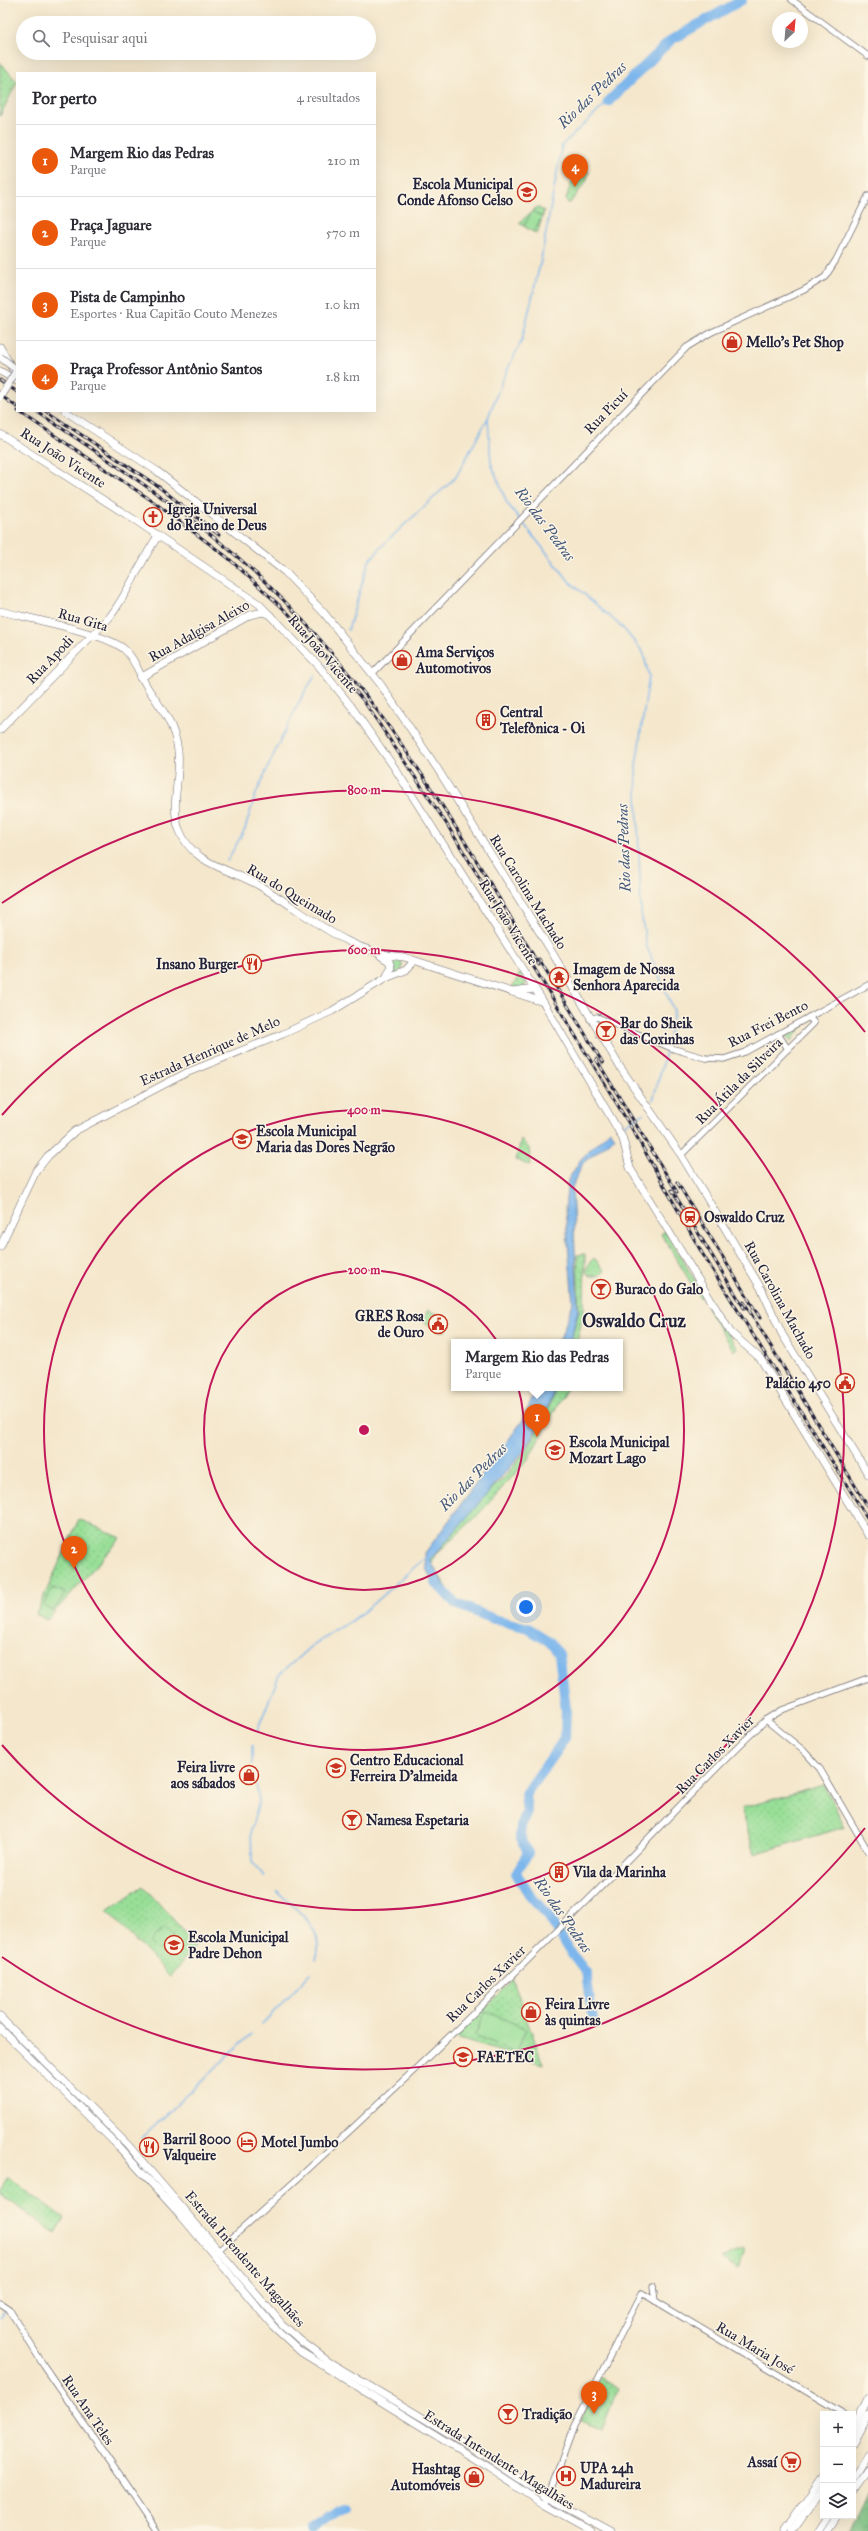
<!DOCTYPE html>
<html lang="pt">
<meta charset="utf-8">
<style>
:root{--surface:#fff;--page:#f2f2f3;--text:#2b2b33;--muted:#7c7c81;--line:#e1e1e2;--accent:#ea580c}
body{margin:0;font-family:"IM FELL Great Primer",serif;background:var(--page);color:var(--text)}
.controls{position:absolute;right:12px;bottom:12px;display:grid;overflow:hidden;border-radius:0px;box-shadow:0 4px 16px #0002}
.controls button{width:36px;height:36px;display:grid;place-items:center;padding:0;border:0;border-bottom:1px solid var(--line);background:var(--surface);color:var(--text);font:20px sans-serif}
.compass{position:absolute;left:772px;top:12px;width:36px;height:36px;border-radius:50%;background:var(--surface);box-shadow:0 4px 16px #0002;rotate:26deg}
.you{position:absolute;left:526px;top:1607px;width:14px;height:14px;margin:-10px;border:3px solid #fff;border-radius:50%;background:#1a73e8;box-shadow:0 0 0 6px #1a73e833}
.badge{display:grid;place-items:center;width:26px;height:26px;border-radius:50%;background:var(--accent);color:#fff;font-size:13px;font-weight:700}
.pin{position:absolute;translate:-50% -33px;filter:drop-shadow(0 1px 2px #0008)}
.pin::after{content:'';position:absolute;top:21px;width:14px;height:12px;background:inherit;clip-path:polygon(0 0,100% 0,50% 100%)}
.popup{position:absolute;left:451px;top:1339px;width:172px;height:52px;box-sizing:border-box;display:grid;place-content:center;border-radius:0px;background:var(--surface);filter:drop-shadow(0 1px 3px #0005);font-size:13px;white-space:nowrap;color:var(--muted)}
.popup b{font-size:15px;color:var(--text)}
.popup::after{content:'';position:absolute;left:50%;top:100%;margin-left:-8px;border:8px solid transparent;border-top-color:var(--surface)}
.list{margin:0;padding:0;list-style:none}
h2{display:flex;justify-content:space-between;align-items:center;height:52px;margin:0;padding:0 16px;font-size:17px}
h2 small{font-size:13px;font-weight:400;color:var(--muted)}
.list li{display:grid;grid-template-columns:26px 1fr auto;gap:12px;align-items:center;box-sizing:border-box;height:72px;padding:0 16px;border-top:1px solid var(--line)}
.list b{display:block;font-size:15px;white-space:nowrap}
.list p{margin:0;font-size:13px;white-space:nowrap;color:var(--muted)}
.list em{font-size:13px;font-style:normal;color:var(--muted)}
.icon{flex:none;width:22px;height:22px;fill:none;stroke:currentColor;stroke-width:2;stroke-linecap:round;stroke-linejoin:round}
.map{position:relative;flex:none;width:868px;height:2531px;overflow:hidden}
.search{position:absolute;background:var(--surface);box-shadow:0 4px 16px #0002;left:16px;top:16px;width:360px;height:44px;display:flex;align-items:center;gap:10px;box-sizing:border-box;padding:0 14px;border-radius:22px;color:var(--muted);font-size:15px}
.panel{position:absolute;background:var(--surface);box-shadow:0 4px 16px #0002;left:16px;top:72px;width:360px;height:340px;border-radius:0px}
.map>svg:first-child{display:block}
</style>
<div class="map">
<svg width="868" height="2531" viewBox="0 0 868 2531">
<defs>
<pattern id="forest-crowns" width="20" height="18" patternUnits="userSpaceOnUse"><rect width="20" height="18" fill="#7abe80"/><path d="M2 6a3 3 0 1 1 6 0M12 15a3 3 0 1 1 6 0" fill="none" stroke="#649a6a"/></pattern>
<pattern id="park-dots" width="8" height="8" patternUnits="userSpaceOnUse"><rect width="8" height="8" fill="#99df98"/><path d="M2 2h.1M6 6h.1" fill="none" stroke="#84bf84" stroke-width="1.8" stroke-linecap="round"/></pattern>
</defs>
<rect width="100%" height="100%" fill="#fcf5e5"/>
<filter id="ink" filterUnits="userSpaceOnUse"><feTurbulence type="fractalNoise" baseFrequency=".025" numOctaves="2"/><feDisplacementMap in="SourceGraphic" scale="8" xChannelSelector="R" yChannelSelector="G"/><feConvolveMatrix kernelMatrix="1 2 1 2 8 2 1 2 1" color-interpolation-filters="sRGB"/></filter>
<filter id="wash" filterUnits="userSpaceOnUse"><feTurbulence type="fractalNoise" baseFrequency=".012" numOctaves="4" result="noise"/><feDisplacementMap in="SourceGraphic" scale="16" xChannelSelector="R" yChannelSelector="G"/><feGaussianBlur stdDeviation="0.9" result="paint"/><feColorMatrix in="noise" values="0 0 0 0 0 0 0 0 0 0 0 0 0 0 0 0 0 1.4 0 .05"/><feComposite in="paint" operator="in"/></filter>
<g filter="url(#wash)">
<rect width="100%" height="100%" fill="#f4e7cc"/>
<path fill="url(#forest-crowns)" stroke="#4e705e" d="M868,2487V2531H848Z"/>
<g fill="url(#park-dots)" stroke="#5e806a">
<path d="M0,62L17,82L0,116Z"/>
<path d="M584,170L589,172L586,182L569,204L566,200L570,185Z"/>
<path d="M537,207L544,211L537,234L519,223Z"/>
<path d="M391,958L402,962V970L394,974Z"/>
<path d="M520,973L526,982L524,987L512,988Z"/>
<path d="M804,1024L791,1041L784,1033Z"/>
<path d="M521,1140L529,1148L531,1166L516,1160Z"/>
<path d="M665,1231L704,1295L700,1298L661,1234Z"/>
<path d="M585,1254L584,1310L577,1342H570L579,1310L577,1255Z"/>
<path d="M594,1258L605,1271L598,1276H590L586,1271L589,1263Z"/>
<path d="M710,1304L737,1348L734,1351L706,1307Z"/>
<path d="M428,1310L451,1320L445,1331H440L422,1321Z"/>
<path d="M556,1388H567L528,1459L478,1515L435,1555L432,1564L448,1589L444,1591L437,1583L428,1556L453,1524L504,1478L525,1452L544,1418Z"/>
<path d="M79,1519L121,1538L47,1620L36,1614Z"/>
<path d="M824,1785L845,1827L754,1854L742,1808Z"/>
<path d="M143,1886L196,1945L170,1977L107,1911Z"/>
<path d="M513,1980L543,2064L455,2038Z"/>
<path d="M8,2178L64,2218L55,2233L0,2194V2190Z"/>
<path d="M744,2249L738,2269L721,2258Z"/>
<path d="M600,2377L618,2387L602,2430L581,2421Z"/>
</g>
<g fill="#99df98" stroke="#5e806a">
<path d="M532,211L542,217L533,232L524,226Z"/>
<path d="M53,1588L65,1593L53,1611L43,1606Z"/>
<path d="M164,1928L173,1937L158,1951L149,1942Z"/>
<path d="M486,2011L526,2029L515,2053L475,2035Z"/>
</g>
<g fill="#7bb6ec" stroke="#4e6c94">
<path d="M610,1130L615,1137L583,1163L572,1187L578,1311L570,1342H559L573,1303L565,1208L568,1180L581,1159Z"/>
<path d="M537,1388H555L542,1420L523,1452L430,1560L447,1590L441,1594L426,1569L425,1553L523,1420Z"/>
</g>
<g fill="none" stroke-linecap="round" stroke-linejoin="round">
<g stroke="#7bb6ec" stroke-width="1.5">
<path d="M608,102L562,145L541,260L522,340L502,381L488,418L491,463L507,503L569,581L622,627L643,652L649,676L636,766L641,911L646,945L674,1011L668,1044"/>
<path d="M348,630L369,561L386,542L456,477L488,418"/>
<path d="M326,666L330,662"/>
<path d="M227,861L245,829L255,796L274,754L299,702L315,675"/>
<path d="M653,1100L667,1048"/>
<path d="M624,1125L643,1114"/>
<path d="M257,1731L279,1675L311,1646L360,1615L426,1557"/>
<path d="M252,1745V1764"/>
<path d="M254,1774L259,1801L251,1830L252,1862L264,1876"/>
<path d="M277,1891C298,1912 326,1928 316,1960"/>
<path d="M262,2024L311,1973"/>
<path d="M141,2139L251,2034"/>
<path d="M0,2318L6,2310"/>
</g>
<g stroke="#7bb6ec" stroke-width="10">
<path d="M608,102L671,40L742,0"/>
<path d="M435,1582L456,1604L494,1619L528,1628L550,1642L559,1654L566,1709L565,1738L525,1795L527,1812L521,1826L520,1836L528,1853L516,1873L529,1894L549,1917L568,1949L587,1974C586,1984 592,2007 593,2021"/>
<path d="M312,2531L345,2508"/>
</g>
</g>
</g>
<g filter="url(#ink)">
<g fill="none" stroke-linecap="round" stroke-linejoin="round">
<g stroke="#6c676e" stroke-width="7">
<g id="minor">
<path d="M792,0L868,56"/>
<path d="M372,674L687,347L712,332L804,290L825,277L836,260L868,196"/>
<path d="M590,1019L597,1017L674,1049L705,1058L724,1059L745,1052L868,985"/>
<path d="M778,1034L788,1049"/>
<path d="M681,1155L814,1023L809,1017"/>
<path d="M766,1720L804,1751L820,1769L868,1851"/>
<path d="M216,2252C346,2137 471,2018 593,1895C651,1837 706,1776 766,1720L782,1710L868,1678"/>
<path d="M653,2286L655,2301"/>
<path d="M0,2303L9,2309L44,2366L158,2531"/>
<path d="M545,2505L574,2426L642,2293L844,2414"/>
</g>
</g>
<g stroke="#6c676e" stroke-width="8">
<g id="major">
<path d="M0,347L17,377"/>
<path d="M0,371L17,381"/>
<path d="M65,411L157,471L285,572L324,613L381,685L437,768L550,949L620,1067L681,1155L762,1290L782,1334L868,1474"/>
<path d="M0,434L138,522L259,604L318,665L351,706L394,767L542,1000L617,1128L623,1139L630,1168L731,1333L760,1358L868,1535"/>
<path d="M0,611C27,618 105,633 124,649C135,658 140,677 149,690C163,710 175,726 178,751C181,776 170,806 179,829C192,865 231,869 260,886C308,914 346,953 404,957L543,1002"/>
<path d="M140,678L250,615L263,612L270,615"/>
<path d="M0,730L109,618C128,594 140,562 158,536"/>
<path d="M381,956L389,961L391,967L386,978"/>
<path d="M513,992L534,989"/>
<path d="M600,1035L602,1025"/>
<path d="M0,1247L36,1171L48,1156L75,1131L186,1073L283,1034L332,1011L386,978L406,970L414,961"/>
<path d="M0,2017L128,2145L282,2324L301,2341L329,2362L477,2450L547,2497L611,2531"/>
<path d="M0,2028L117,2145L182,2217L273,2326L301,2352L489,2468L545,2505L592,2531"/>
<path d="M853,2430L868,2398"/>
<path d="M853,2443L868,2414"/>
<path d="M853,2480L868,2456"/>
<path d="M853,2492L868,2471"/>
<path d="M784,2531L823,2475"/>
<path d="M792,2531L823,2487"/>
<path d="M818,2531L828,2516"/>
<path d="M827,2531L837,2516"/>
</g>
</g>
<use href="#minor" stroke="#fff" stroke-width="5.5"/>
<use href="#major" stroke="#fff" stroke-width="7"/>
<g stroke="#22223b" stroke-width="3">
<g id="rail">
<path d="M0,380L17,392"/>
<path d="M0,395L17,407"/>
<path d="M18,411L151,500L227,557L288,613L363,700L446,823L634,1132L702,1253L868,1519"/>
<path d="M36,411C114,464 196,516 265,582C380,691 458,830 539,965"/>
<path d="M46,411L159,487L219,535"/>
<path d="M539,959L603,1063"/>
<path d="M596,1059L677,1192"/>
<path d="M677,1182L760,1318"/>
<path d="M672,1190L744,1308"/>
<path d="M744,1302L868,1507"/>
</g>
</g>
<use href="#rail" stroke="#fcf5e5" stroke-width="1.5" stroke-dasharray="4.5" stroke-linecap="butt"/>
<g stroke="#6c676e" stroke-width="8" stroke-linecap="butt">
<path id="major-bridge" d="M0,357L17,370L0,397"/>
</g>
<use href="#major-bridge" stroke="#fff" stroke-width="7"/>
</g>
</g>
<g fill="none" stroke="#c2185b" stroke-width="2">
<circle cx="364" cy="1430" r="160"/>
<circle cx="364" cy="1430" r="320"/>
<path d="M2 1115A480 480 0 1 1 2 1745"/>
<path d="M865 1828A640 640 0 0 1 2 1957M2 903A640 640 0 0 1 865 1032"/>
</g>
<defs>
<g id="school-ring" transform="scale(1)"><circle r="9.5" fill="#fcf5e5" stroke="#c8321e" stroke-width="1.5"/><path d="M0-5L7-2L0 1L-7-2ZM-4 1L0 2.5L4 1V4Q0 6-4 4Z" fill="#c8321e"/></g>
<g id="shop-ring" transform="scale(1)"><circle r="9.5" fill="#fcf5e5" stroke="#c8321e" stroke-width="1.5"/><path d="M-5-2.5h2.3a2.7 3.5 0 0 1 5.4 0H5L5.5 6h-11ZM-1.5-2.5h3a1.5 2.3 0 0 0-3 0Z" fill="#c8321e"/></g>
<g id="church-ring" transform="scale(1)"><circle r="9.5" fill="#fcf5e5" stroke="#c8321e" stroke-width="1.5"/><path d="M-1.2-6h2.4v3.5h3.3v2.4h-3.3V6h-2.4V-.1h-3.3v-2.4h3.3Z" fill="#c8321e"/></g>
<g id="building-ring" transform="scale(1)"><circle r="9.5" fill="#fcf5e5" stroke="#c8321e" stroke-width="1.5"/><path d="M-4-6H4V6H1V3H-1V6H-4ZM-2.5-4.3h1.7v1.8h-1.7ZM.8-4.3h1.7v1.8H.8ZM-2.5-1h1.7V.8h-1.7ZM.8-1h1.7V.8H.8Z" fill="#c8321e"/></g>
<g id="restaurant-ring" transform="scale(1)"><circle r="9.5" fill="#fcf5e5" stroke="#c8321e" stroke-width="1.5"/><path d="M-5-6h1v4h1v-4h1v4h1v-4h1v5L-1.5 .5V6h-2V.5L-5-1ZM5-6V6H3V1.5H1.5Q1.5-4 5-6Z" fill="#c8321e"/></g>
<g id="temple-ring" transform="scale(1)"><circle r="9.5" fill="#fcf5e5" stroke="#c8321e" stroke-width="1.5"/><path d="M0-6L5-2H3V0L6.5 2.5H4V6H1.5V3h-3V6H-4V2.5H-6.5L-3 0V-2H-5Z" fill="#c8321e"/></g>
<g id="bar-ring" transform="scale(1)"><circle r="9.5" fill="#fcf5e5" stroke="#c8321e" stroke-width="1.5"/><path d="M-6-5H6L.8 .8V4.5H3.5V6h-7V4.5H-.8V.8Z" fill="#c8321e"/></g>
<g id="station-ring" transform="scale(1)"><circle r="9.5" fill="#fcf5e5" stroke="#c8321e" stroke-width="1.5"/><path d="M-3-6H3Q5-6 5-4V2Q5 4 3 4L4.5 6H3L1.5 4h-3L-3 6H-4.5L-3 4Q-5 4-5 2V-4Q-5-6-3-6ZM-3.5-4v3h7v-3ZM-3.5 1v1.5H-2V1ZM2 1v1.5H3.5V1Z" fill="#c8321e"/></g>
<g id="civic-ring" transform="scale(1)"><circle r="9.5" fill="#fcf5e5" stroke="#c8321e" stroke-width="1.5"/><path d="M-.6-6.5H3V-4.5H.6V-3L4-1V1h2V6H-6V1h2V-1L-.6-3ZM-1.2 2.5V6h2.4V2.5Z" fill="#c8321e"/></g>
<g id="university-ring" transform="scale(1)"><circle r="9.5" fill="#fcf5e5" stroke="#c8321e" stroke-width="1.5"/><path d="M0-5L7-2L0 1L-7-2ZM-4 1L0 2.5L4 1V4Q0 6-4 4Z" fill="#c8321e"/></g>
<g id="hotel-ring" transform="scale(1)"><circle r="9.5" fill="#fcf5e5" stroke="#c8321e" stroke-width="1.5"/><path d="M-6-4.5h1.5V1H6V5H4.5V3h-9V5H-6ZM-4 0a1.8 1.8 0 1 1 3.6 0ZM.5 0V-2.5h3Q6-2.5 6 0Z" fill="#c8321e"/></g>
<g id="supermarket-ring" transform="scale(1)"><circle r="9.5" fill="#fcf5e5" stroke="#c8321e" stroke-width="1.5"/><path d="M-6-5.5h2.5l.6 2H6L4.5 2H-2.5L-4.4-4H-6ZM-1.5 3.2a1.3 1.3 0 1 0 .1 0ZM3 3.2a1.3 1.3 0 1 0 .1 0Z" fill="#c8321e"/></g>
<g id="hospital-ring" transform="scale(1)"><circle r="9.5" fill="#fcf5e5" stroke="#c8321e" stroke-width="1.5"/><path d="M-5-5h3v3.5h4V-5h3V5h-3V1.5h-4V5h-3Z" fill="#c8321e"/></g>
</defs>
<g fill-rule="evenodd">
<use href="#school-ring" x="527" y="192"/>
<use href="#shop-ring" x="732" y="342"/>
<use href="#church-ring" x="153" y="517"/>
<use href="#shop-ring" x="402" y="660"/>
<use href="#building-ring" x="486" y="720"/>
<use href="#restaurant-ring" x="252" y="964"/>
<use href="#temple-ring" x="559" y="977"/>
<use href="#bar-ring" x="606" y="1031"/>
<use href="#school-ring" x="242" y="1139"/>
<use href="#station-ring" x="690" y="1217"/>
<use href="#bar-ring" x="601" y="1289"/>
<use href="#civic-ring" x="438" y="1324"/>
<use href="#civic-ring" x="845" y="1383"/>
<use href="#school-ring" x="555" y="1450"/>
<use href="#school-ring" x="336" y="1768"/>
<use href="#shop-ring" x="249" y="1775"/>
<use href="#bar-ring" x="352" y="1820"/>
<use href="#building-ring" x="559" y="1872"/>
<use href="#school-ring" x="174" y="1945"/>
<use href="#shop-ring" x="531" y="2012"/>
<use href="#university-ring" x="463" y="2057"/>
<use href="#hotel-ring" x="247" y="2142"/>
<use href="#restaurant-ring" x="149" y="2147"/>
<use href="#bar-ring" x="508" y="2414"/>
<use href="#supermarket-ring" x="791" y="2462"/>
<use href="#hospital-ring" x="566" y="2476"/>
<use href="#shop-ring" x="474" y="2477"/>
</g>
<g text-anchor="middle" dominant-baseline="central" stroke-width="3" stroke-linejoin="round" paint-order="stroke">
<g font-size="14" font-weight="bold" fill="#22223b" stroke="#fcf5e5" text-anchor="start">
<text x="513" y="184" text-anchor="end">Escola Municipal<tspan x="513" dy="16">Conde Afonso Celso</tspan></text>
<text x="746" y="342">Mello's Pet Shop</text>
<text x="167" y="509">Igreja Universal<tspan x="167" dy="16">do Reino de Deus</tspan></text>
<text x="416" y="652">Ama Serviços<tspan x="416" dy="16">Automotivos</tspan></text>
<text x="500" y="712">Central<tspan x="500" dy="16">Telefônica - Oi</tspan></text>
<text x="238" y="964" text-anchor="end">Insano Burger</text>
<text x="573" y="969">Imagem de Nossa<tspan x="573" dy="16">Senhora Aparecida</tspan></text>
<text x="620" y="1023">Bar do Sheik<tspan x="620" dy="16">das Coxinhas</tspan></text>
<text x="256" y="1131">Escola Municipal<tspan x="256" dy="16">Maria das Dores Negrão</tspan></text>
<text x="704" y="1217">Oswaldo Cruz</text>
<text x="615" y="1289">Buraco do Galo</text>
<text x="424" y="1316" text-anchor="end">GRES Rosa<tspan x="424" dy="16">de Ouro</tspan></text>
<text x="831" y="1383" text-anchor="end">Palácio 450</text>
<text x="569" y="1442">Escola Municipal<tspan x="569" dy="16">Mozart Lago</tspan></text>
<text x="350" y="1760">Centro Educacional<tspan x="350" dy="16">Ferreira D'almeida</tspan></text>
<text x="235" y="1767" text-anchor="end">Feira livre<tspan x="235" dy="16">aos sábados</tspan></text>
<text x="366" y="1820">Namesa Espetaria</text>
<text x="573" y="1872">Vila da Marinha</text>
<text x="188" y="1937">Escola Municipal<tspan x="188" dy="16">Padre Dehon</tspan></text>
<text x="545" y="2004">Feira Livre<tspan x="545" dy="16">às quintas</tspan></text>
<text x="477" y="2057">FAETEC</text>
<text x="163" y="2139">Barril 8000<tspan x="163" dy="16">Valqueire</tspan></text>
<text x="261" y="2142">Motel Jumbo</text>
<text x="522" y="2414">Tradição</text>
<text x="777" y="2462" text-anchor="end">Assaí</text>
<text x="580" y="2468">UPA 24h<tspan x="580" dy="16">Madureira</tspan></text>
<text x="460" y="2469" text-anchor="end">Hashtag<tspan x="460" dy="16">Automóveis</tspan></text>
</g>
<g font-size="14" fill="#22223b" stroke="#fcf5e5">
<text transform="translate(606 412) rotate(-46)">Rua Picuí</text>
<text transform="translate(63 458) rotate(33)">Rua João Vicente</text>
<text transform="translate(83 620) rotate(16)">Rua Gita</text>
<text transform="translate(199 631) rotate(-29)">Rua Adalgisa Aleixo</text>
<text transform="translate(323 654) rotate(49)">Rua João Vicente</text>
<text transform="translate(50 660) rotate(-46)">Rua Apodi</text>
<text transform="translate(528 892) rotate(58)">Rua Carolina Machado</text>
<text transform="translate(292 894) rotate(31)">Rua do Queimado</text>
<text transform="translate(508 922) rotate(58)">Rua João Vicente</text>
<text transform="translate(768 1024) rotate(-27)">Rua Frei Bento</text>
<text transform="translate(210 1051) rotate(-24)">Estrada Henrique de Melo</text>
<text transform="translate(739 1081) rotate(-45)">Rua Átila da Silveira</text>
<text transform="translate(780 1300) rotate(61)">Rua Carolina Machado</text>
<text transform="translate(715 1755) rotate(-45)">Rua Carlos Xavier</text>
<text transform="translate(486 1984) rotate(-44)">Rua Carlos Xavier</text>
<text transform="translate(245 2259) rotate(49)">Estrada Intendente Magalhães</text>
<text transform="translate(755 2348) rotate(31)">Rua Maria José</text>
<text transform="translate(88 2410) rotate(56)">Rua Ana Teles</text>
<text transform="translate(499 2460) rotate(32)">Estrada Intendente Magalhães</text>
</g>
<g font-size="15" font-style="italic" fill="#415679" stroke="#fcf5e5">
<text transform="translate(592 95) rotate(-44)">Rio das Pedras</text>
<text transform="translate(545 524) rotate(53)">Rio das Pedras</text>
<text transform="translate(624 848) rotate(-92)">Rio das Pedras</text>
<text transform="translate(473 1477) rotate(-45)">Rio das Pedras</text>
<text transform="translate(563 1915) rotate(55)">Rio das Pedras</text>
</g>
<g font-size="18" font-weight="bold" fill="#22223b" stroke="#fcf5e5">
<text x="634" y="1321">Oswaldo Cruz</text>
</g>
</g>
<circle cx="364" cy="1430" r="6" fill="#c2185b" stroke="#fcf5e5" stroke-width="2"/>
<g font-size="12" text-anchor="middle" font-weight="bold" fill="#c2185b" stroke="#fcf5e5" stroke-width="3" stroke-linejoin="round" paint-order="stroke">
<text x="364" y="794">800 m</text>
<text x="364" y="954">600 m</text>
<text x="364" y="1114">400 m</text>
<text x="364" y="1274">200 m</text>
</g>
</svg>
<div class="controls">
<button>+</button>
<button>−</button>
<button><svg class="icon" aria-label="layers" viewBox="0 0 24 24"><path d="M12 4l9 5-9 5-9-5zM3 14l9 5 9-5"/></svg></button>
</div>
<svg class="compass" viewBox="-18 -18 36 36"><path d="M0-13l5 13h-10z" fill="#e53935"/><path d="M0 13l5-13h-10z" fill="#7c7c81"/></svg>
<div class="you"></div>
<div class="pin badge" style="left:537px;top:1437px">1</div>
<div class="popup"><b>Margem Rio das Pedras</b>Parque</div>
<div class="pin badge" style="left:74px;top:1569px">2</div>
<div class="pin badge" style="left:594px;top:2414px">3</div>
<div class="pin badge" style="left:575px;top:187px">4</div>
<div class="search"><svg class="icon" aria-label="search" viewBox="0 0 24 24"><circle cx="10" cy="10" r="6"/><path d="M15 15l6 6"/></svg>Pesquisar aqui</div>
<section class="panel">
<h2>Por perto<small>4 resultados</small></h2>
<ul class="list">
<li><span class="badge">1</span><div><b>Margem Rio das Pedras</b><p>Parque</p></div><em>210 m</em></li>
<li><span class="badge">2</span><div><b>Praça Jaguare</b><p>Parque</p></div><em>570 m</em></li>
<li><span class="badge">3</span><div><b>Pista de Campinho</b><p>Esportes · Rua Capitão Couto Menezes</p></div><em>1.0 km</em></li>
<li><span class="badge">4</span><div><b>Praça Professor Antônio Santos</b><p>Parque</p></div><em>1.8 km</em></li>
</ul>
</section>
</div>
